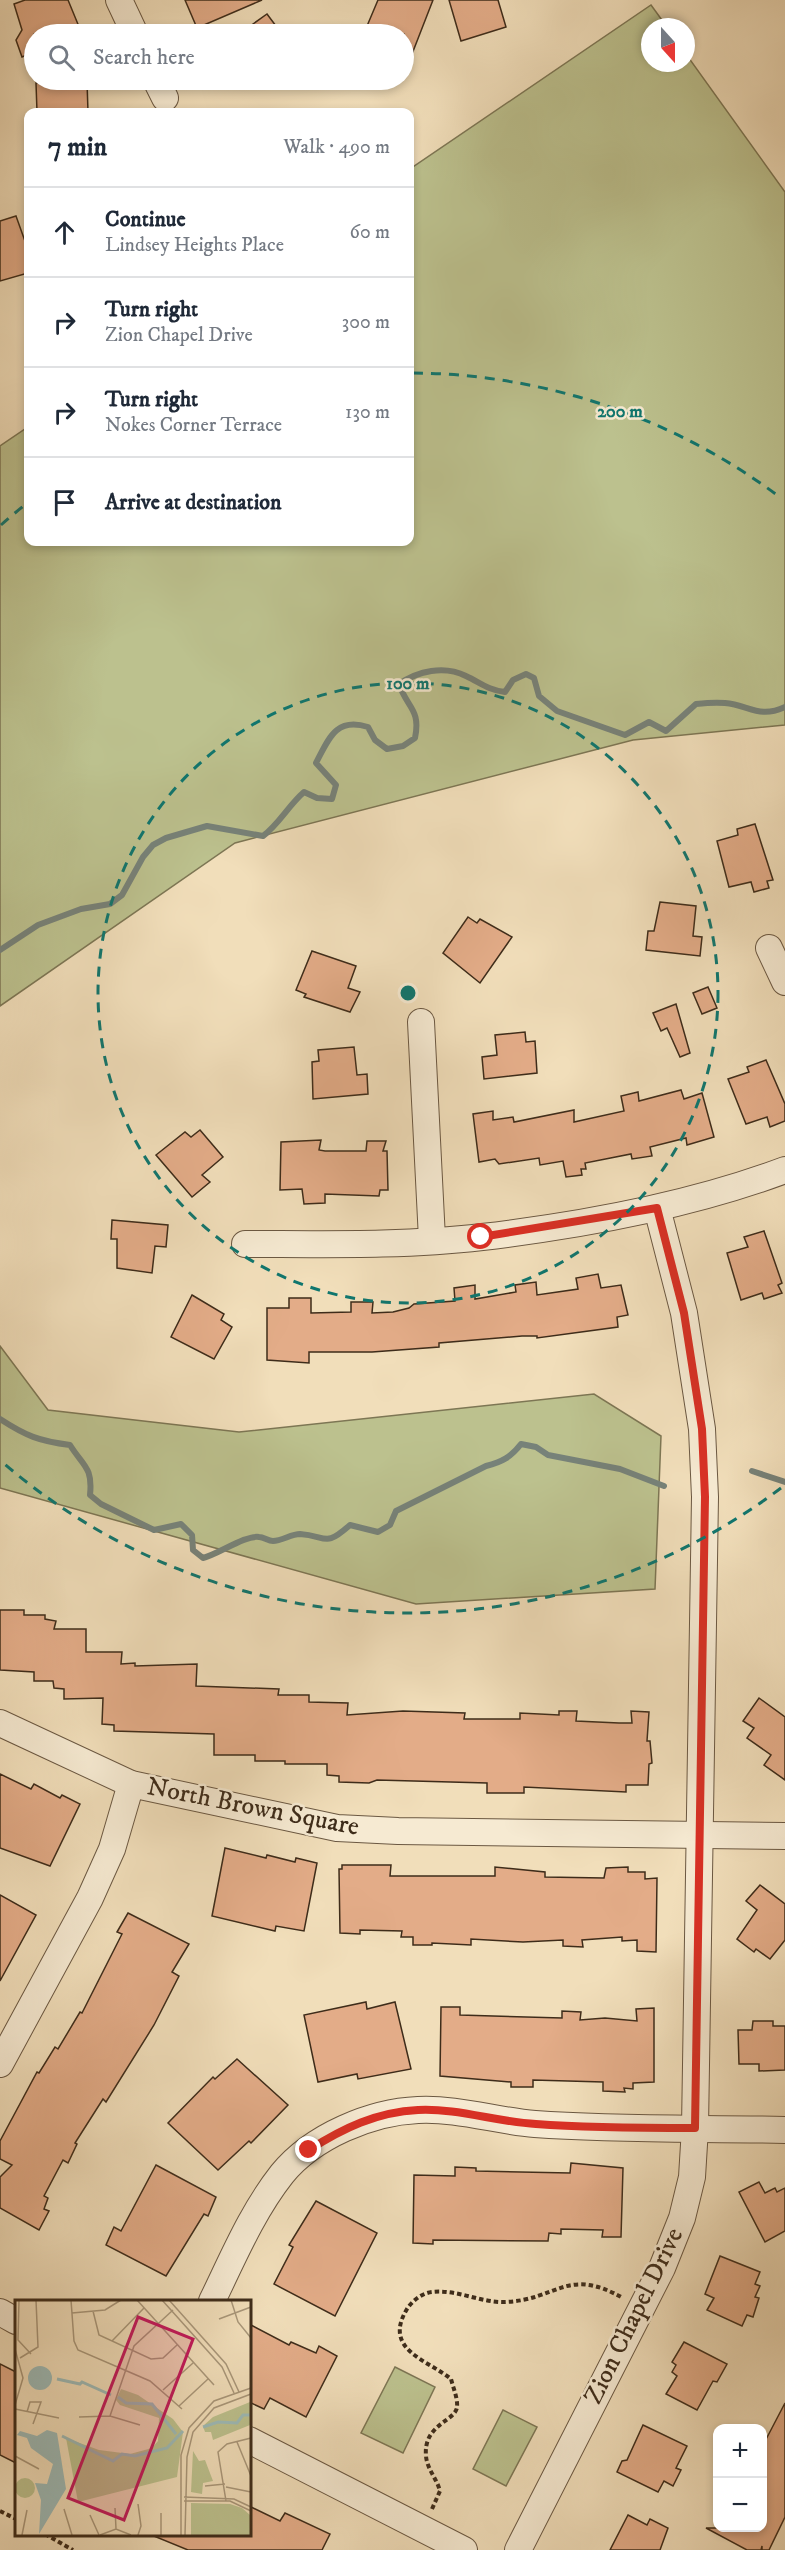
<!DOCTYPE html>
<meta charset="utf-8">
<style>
:root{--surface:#fff;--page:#f2f2f3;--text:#1f2937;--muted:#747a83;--line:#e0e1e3}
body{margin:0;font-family:"IM FELL DW Pica",serif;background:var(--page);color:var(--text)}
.controls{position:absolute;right:18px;bottom:18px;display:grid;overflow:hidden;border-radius:12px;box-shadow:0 3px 9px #0003}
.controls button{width:54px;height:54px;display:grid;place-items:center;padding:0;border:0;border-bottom:2px solid var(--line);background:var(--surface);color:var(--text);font:30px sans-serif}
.compass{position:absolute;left:641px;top:18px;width:54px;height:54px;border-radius:50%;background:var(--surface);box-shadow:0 3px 9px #0003;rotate:159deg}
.stop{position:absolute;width:18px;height:18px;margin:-14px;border:4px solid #d93025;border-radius:50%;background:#fff}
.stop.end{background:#d93025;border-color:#fff;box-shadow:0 2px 6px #0008}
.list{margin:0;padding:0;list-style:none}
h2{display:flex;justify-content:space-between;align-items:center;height:78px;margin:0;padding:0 24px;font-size:26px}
h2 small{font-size:20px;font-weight:400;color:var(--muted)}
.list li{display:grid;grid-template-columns:39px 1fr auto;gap:18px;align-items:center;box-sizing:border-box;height:90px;padding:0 24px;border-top:2px solid var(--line)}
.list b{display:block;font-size:22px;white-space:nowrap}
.list p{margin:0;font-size:20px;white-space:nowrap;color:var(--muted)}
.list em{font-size:20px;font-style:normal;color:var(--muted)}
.icon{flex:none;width:33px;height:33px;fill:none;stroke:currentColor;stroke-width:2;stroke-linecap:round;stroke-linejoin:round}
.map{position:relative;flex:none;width:785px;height:2550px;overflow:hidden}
.search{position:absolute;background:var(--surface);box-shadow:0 3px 9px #0003;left:24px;top:24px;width:390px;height:66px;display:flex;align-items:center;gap:15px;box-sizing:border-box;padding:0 21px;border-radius:33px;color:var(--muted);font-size:22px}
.panel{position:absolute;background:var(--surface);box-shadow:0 3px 9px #0003;left:24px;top:108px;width:390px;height:438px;border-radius:12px}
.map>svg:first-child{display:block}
</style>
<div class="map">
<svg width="785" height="2550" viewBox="0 0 785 2550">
<rect width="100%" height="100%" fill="#f1deba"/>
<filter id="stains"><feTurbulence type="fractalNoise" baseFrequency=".00333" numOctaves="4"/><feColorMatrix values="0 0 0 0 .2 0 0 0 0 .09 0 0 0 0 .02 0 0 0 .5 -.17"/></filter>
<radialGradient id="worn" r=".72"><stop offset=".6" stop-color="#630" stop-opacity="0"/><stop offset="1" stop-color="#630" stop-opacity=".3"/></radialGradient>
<g fill="#bcc18e" stroke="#7d7654" stroke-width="1.5">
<path d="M651,5L667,27H650V63H686V54L785,192V725L633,740L235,843L0,1006V446L28,427V542H410V169Z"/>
<path d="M0,1346L48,1410L239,1432L594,1394L661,1436L655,1589L416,1604L0,1488Z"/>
<path d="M395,2367L435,2387L403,2453L361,2433Z"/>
<path d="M503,2410L537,2427L506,2486L473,2469Z"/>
</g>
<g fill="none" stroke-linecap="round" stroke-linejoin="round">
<g stroke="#778279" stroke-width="6">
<path d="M0,950L38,925L81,909L110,904L122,895L143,857L153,845L166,838L207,826L263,836C279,824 288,806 304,792L317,798L332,799L336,785L316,763C329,738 336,717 368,727L375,740L387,749L403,746L415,738C421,709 407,708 399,684C418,671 444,665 466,676C481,683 488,690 505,692L513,680L526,674L534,678L539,696L557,711L625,735L649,722L666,731L696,704C705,703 715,702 725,703C749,705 759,719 785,707"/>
<path d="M0,1419C26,1436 39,1441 70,1445C83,1466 93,1467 90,1495L101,1504L154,1530L181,1524L192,1535L193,1550L203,1558C219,1554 245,1535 259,1537C264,1537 268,1541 273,1541C282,1541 291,1534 300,1534C328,1536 324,1548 350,1525L378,1532L390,1525L396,1511L486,1466C502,1462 511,1457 521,1444L536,1447L548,1455L620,1469L664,1486"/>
<path d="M752,1471L785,1482"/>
</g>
</g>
<g fill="#e3ac88" stroke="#3e2c1a" stroke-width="1.5">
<path d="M25,0H68L82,34H34V52L22,57L16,40L22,30L14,4Z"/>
<path d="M185,0H262L197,28Z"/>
<path d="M378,0H433L405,72L404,34H377L378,30L367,26Z"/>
<path d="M449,0H498L506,27L461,41Z"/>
<path d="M267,14L282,34H239Z"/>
<path d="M87,81L88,112H37L36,83Z"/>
<path d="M16,216L26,244L28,243V273L0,281V221Z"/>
<path d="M755,824L773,880L767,881L769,888L754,892L751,882L729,887L717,841L738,835L737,829Z"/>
<path d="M660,902L696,906L693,936L702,937L700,956L646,950L648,931H654Z"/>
<path d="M468,917L477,923L480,919L512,937L480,983L443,953Z"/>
<path d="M312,951L356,966L348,988L360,992L350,1012L304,997L306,994L296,990Z"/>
<path d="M708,987L717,1008L702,1014L693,993Z"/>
<path d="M676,1004L690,1053L680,1057L667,1028L661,1031L653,1013Z"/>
<path d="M525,1032L526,1042L535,1041L537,1073L484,1079L482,1057L497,1055L495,1035Z"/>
<path d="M354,1047L357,1075L367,1074L368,1094L313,1099L312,1062L319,1061L318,1050Z"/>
<path d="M766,1060L785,1104V1121L770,1127L767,1117L746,1124L728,1079L749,1072L747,1067Z"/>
<path d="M681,1090L684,1099L702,1093L714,1137L687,1145L686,1138L650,1147L652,1156L632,1159L631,1154L585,1163L586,1169H581L582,1175L566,1177L563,1161L540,1165L539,1158L499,1164L495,1159L479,1162L473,1114L493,1111V1120L513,1117L514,1122L574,1110V1122L624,1111L621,1096L638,1092L639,1101Z"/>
<path d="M200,1130L223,1157L202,1175L210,1182L192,1197L156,1155L185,1132L191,1137Z"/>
<path d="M321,1140L319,1150L325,1151H366L367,1141H386L383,1151H387L388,1190H380L379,1196L325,1194V1203L304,1204L302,1189L280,1190L281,1142Z"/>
<path d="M112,1220L168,1225L166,1247L155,1246L152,1273L117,1268V1239H111Z"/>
<path d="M764,1231L782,1283L778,1285L782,1293L764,1299L762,1293L741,1300L727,1253L748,1247L744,1237Z"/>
<path d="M598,1274L601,1288L621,1285L628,1315L617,1317L618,1327L537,1338V1336H522L439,1343V1347L372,1352H309V1363L267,1360V1308H289V1298H311V1313L351,1312V1302H373L372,1313L393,1312L409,1308L414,1304L455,1301L454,1288L475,1285V1299L516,1292L515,1285L536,1282L537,1295L578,1289L576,1278Z"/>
<path d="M192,1295L224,1314L221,1320L232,1327L214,1359L171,1337Z"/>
<path d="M0,1610H24V1615H45V1619L56,1621L54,1629H86V1652H122L121,1664L135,1663V1666L197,1664L196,1686L279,1689L278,1695H309V1702L348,1703L347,1715L403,1711L465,1713L464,1719H520V1713L559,1715V1711H577L576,1721L619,1723H632L631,1711L649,1712L647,1741H650L652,1763L649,1764L648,1785H626V1792L524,1787V1793H487V1783L377,1780L369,1783L339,1782V1776L327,1775V1764H285V1761H255V1755H214V1734L114,1731V1725L102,1724L103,1698L64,1699V1689L54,1688L53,1681H34V1672L0,1670Z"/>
<path d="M759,1698L785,1717V1780L764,1765L771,1755L747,1738L754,1728L743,1721Z"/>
<path d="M0,1774L31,1789L34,1784L60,1798L62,1795L80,1804L50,1866L0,1848Z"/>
<path d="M225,1848L266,1858L267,1855L295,1862L296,1858L317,1863L304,1931L276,1926L275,1931L212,1916Z"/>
<path d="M342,1865H391L390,1876H495V1867L545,1872V1877L604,1878L606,1868L628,1867V1872H645V1879L657,1878L656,1952L637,1951V1940L622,1941V1937L582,1940L583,1947L563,1946V1940L523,1942L471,1939V1945L432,1943V1945H413V1937H401L402,1931L360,1930V1934L340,1933L339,1869H342Z"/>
<path d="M760,1885L785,1904V1940L770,1959L756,1949L754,1952L737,1939L757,1910L746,1901Z"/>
<path d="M0,1895L36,1915L0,1981Z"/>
<path d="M128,1913L189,1944L172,1972L179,1976L154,2025L106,2102L103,2099L75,2143L77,2144L68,2163L63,2160L44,2196L48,2198L44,2209L49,2211L39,2230L0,2208V2177L12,2165L0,2159V2141L37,2072L39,2073L55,2047L58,2049L80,2012L82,2013L122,1934L117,1932Z"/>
<path d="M366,2002L367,2009L395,2002L411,2069L358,2079L357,2074L318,2082L304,2015Z"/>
<path d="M441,2007H460V2015L493,2016L562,2018V2011L581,2012L580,2020L605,2018L637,2021L636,2009L654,2008V2082L633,2083V2089L624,2088L625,2092L603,2091V2082L533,2080V2087H511V2082L440,2076Z"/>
<path d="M753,2021H773V2026H785V2070L759,2071V2064H739L738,2030H752Z"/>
<path d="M237,2059L288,2105L251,2143L249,2141L218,2170L168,2123L213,2077L215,2079Z"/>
<path d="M571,2163L623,2168L621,2237H602L603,2230L561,2229V2234L549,2233L548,2241L433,2240V2244L413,2243L414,2175L455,2176V2167L476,2168V2171L570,2173Z"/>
<path d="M156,2165L216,2197L208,2216L204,2214L166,2276L106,2245L114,2227L121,2231Z"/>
<path d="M759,2182L765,2193L775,2188L777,2192L785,2188V2231L765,2242L739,2192Z"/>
<path d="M316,2201L377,2233L335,2316L274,2284L293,2247L289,2245Z"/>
<path d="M720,2256L760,2272L755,2284L760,2286L755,2297L759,2298L753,2317L747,2315L742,2326L707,2310L714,2298L705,2294Z"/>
<path d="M249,2324L289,2345L291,2342L316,2353L319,2346L337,2356L306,2417L270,2398L264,2409L249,2402Z"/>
<path d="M684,2342L727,2364L717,2382L713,2381L697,2410L666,2394L677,2376L672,2372L676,2365L672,2362Z"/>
<path d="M0,2364L16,2372V2463L0,2455Z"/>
<path d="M785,2403V2517L769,2550H762V2546L761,2550H747L706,2528H762V2447Z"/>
<path d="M643,2425L687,2446L676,2468L681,2470L673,2486L664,2481L658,2492L617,2472L622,2461L627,2460Z"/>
<path d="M249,2506L280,2521L285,2513L330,2534L322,2550H188L149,2534H249Z"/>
<path d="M628,2515L647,2525L650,2519L668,2528L660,2550H610Z"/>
</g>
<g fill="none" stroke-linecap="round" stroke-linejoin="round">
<g stroke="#6b5842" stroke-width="28">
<g id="minor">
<path d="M119,0L135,34"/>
<path d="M156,80L165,98"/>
<path d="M769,948L785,982"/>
<path d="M421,1022L432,1239"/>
<path d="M245,1244C322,1244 406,1246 482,1237C584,1225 689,1206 785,1170"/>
<path d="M0,1723L131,1784L337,1828L398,1831L785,1836"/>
<path d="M0,2064L90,1898L112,1849L131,1784"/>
<path d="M212,2301C233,2258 252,2212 282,2174C313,2136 371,2112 418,2110C457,2108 497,2121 535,2124C618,2130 702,2128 785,2130"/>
<path d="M0,2312L16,2321"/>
<path d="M249,2440L464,2550"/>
<path d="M518,2550L662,2268L682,2218L692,2177L695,2128L705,1497L702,1429L684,1313L657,1208"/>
</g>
</g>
<g stroke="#3e2c1a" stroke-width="4" stroke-dasharray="4.5 3" stroke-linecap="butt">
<path d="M432,2509L440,2491C437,2479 427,2469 426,2456C423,2424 456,2421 457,2407C458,2399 453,2387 451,2379C428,2360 382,2350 407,2309C412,2301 422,2293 432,2292C457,2289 481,2303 505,2302C558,2300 566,2266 623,2298"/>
<path d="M0,2511L16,2519"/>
<path d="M45,2534L73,2550"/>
</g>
<use href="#minor" stroke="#f6ead2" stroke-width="26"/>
</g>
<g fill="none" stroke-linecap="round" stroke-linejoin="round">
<path stroke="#d93025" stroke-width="8" d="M309,2150C343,2128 377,2112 418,2110C457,2108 497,2122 536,2124C589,2128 642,2128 695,2128L705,1497L702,1429L684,1313L657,1208L481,1237"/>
</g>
<g fill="none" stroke="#0f766e" stroke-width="3" stroke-dasharray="10 8">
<circle cx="408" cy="993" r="310"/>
<path d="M781 1488A620 620 0 0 1 1 1461M1 525A620 620 0 0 1 26 504M413 373A620 620 0 0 1 781 498"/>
</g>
<g text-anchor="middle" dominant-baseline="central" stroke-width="5" stroke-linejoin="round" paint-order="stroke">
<g font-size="26" fill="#3e2c1a" stroke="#f6ead2">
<text transform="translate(253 1807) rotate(11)">North Brown Square</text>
<text transform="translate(634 2316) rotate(-64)">Zion Chapel Drive</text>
</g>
</g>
<g transform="translate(15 2300)">
<rect width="236" height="236" fill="#f1deba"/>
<path d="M106,89L123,95L158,119L168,132L162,177L63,202L51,138L84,150L115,154L137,148L143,141L144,118L105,105L101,100ZM235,102V125L198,140L196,132H190L188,126L198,117ZM178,151L184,161L190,160L198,181L188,183L187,194L176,192ZM0 188a10 10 0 1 1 20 0a10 10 0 1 1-20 0ZM176,203L215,204L227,208L235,215V235H176Z" fill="#bcc18e"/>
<path d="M13 78a12 12 0 1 1 24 0a12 12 0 1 1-24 0ZM32,130L42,133L51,189L24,234L26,200L20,183L32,184L38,164L16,148L12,138L2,135L5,131L22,136Z" fill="#9dbbb8"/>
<path fill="none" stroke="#9dbbb8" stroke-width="3" d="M42,79L65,84L67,82L96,95M103,97L111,103L137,104L161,134M188,127L203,122L222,123L228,115H236M47,136L98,161L107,154L120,156L152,148L168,131"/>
<path fill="none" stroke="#a9977a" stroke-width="1.5" d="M4,0L3,40L16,54M56,0L59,41L63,50L135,81L167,109M122,0L199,85M147,0L207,67L219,93M154,0L211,64L224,92M216,0L223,22L236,38M78,11L84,35L136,59L148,58L162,45M57,13L90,10L106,0M204,19L236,7M97,41L129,8M0,49L8,78L0,105M5,58L23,47L21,0M148,90L178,63M164,106L193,79M0,109L44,118M12,112L15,102H26L18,124M95,116L119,46L158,10M64,117L95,116L125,125M222,142L236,176M0,156L24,169M190,186L210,184M211,187L236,192M169,197L219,199L236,207M169,201H215L236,211M211,201L203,152L212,144L236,138M100,208L101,229M49,209L57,235M146,213V235M75,215L84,235M7,235L12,210M85,235L101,229L116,235M123,235L126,226L123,204M166,235V155L174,128L199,101L236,88M170,235L172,157L178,132L199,108L236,94"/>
<path fill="#c2185b" fill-opacity="0.15" stroke="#c2185b" stroke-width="3" d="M123,17L178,39L109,220L53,198Z"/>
<rect width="236" height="236" fill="none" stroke="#3e2c1a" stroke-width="3"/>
</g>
<circle cx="408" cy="993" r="9" fill="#0f766e" stroke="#f6ead2" stroke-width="3"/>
<g font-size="18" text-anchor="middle" font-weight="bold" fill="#0f766e" stroke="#f6ead2" stroke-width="5" stroke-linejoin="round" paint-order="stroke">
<text x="620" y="417">200 m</text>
<text x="408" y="689">100 m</text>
</g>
<rect width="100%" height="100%" filter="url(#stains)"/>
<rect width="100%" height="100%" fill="url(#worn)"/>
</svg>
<div class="controls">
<button>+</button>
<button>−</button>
</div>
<svg class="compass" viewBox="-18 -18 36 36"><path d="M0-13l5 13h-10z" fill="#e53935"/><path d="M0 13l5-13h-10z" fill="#747a83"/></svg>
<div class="stop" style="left:481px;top:1237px"></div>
<div class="stop end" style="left:309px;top:2150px"></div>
<div class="search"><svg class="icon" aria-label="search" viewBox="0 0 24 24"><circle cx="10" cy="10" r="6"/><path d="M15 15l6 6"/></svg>Search here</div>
<section class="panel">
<h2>7 min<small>Walk · 490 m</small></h2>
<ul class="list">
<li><svg class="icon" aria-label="ahead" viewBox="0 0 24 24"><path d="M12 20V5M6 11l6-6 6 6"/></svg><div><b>Continue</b><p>Lindsey Heights Place</p></div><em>60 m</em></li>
<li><svg class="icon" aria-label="right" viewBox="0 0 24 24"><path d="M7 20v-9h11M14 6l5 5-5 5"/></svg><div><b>Turn right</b><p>Zion Chapel Drive</p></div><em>300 m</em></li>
<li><svg class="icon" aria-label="right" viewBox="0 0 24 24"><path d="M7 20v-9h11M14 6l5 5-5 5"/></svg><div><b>Turn right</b><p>Nokes Corner Terrace</p></div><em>130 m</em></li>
<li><svg class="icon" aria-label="arrive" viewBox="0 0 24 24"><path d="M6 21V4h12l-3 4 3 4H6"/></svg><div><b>Arrive at destination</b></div></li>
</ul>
</section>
</div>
